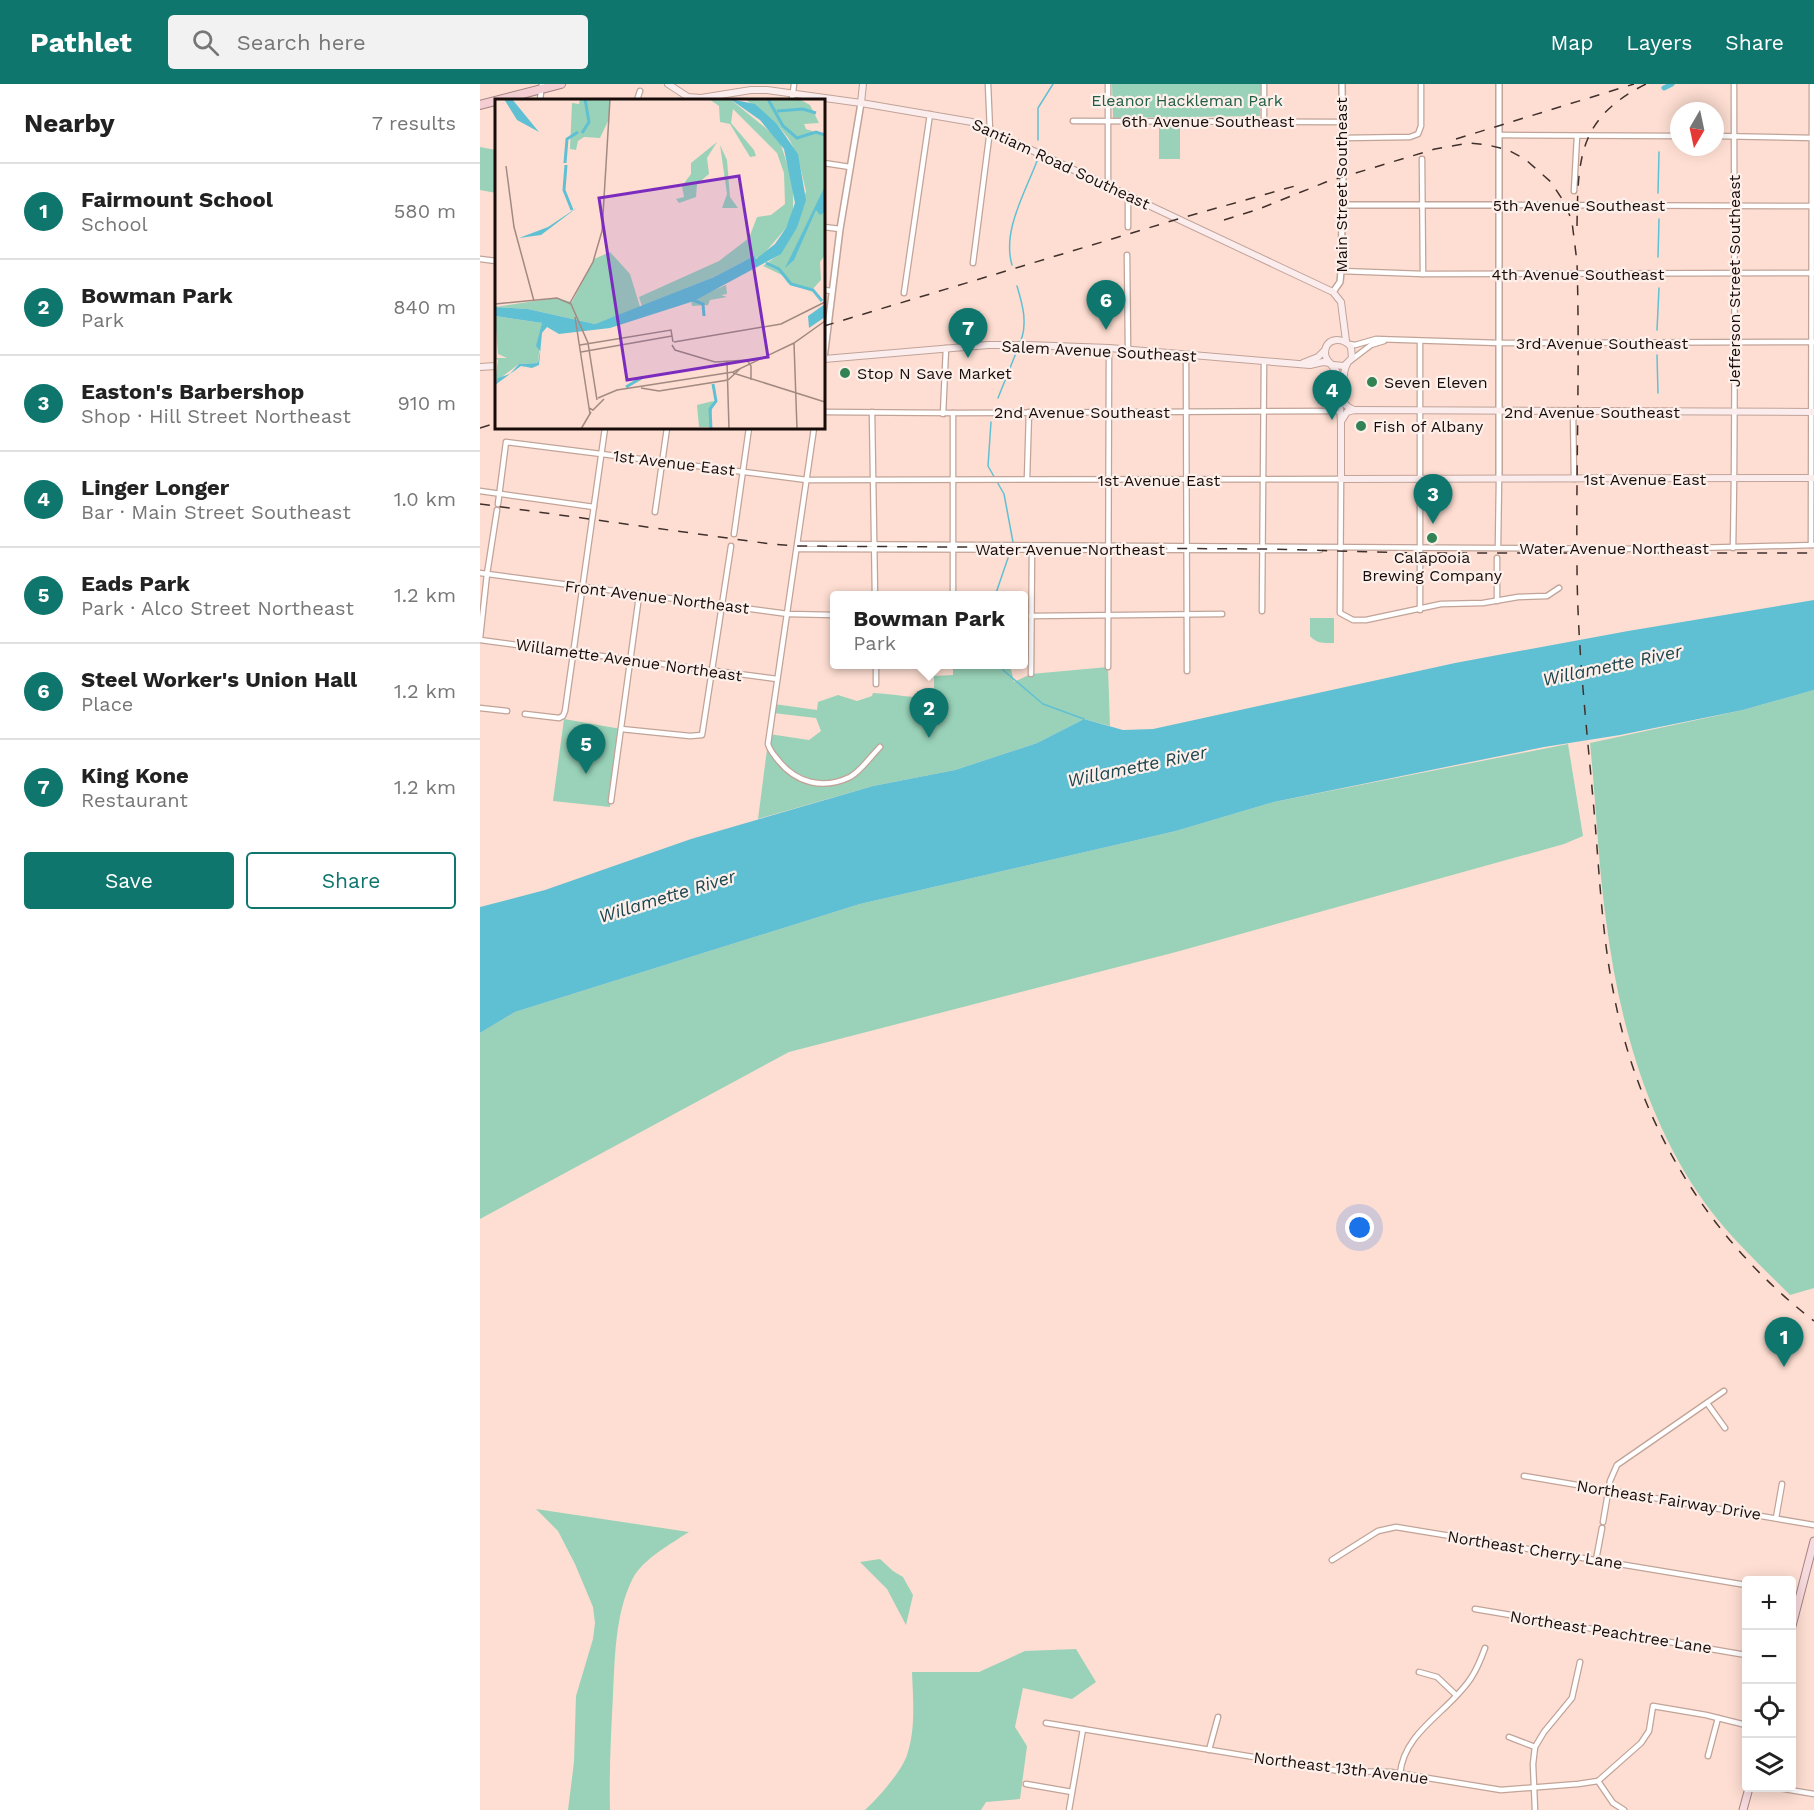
<!DOCTYPE html>
<meta charset="utf-8">
<style>
:root{--surface:#fff;--page:#f2f2f2;--text:#222;--muted:#767676;--line:#e0e0e0;--accent:#0f766e}
body{margin:0;font-family:"Work Sans",sans-serif;background:var(--page);color:var(--text)}
.controls{position:absolute;right:18px;bottom:18px;display:grid;overflow:hidden;border-radius:6px;box-shadow:0 3px 15px #0003}
.controls button{width:54px;height:54px;display:grid;place-items:center;padding:0;border:0;border-bottom:2px solid var(--line);background:var(--surface);color:var(--text);font:30px sans-serif}
.compass{position:absolute;left:1190px;top:18px;width:54px;height:54px;border-radius:50%;background:var(--surface);box-shadow:0 3px 15px #0003;rotate:189deg}
.you{position:absolute;left:880px;top:1144px;width:21px;height:21px;margin:-15px;border:4px solid #fff;border-radius:50%;background:#1a73e8;box-shadow:0 0 0 9px #1a73e833}
.badge{display:grid;place-items:center;width:39px;height:39px;border-radius:50%;background:var(--accent);color:#fff;font-size:20px;font-weight:700}
.pin{position:absolute;translate:-50% -50px;filter:drop-shadow(0 2px 3px #0008)}
.pin::after{content:'';position:absolute;top:32px;width:21px;height:18px;background:inherit;clip-path:polygon(0 0,100% 0,50% 100%)}
.popup{position:absolute;left:350px;top:507px;width:198px;height:78px;box-sizing:border-box;display:grid;place-content:center;border-radius:6px;background:var(--surface);filter:drop-shadow(0 2px 4px #0005);font-size:20px;white-space:nowrap;color:var(--muted)}
.popup b{font-size:22px;color:var(--text)}
.popup::after{content:'';position:absolute;left:50%;top:100%;margin-left:-12px;border:12px solid transparent;border-top-color:var(--surface)}
.list{margin:0;padding:0;list-style:none}
h2{display:flex;justify-content:space-between;align-items:center;height:78px;margin:0;padding:0 24px;font-size:26px}
h2 small{font-size:20px;font-weight:400;color:var(--muted)}
.list li{display:grid;grid-template-columns:39px 1fr auto;gap:18px;align-items:center;box-sizing:border-box;height:96px;padding:0 24px;border-top:2px solid var(--line)}
.list b{display:block;font-size:22px;white-space:nowrap}
.list p{margin:0;font-size:20px;white-space:nowrap;color:var(--muted)}
.list em{font-size:20px;font-style:normal;color:var(--muted)}
.actions{display:flex;gap:12px;padding:18px 24px}
.actions a{flex:1;padding:14px 0;border:2px solid var(--accent);border-radius:6px;text-align:center;font-size:21px;color:var(--accent)}
.actions .main{background:var(--accent);color:#fff}
.icon{flex:none;width:33px;height:33px;fill:none;stroke:currentColor;stroke-width:2;stroke-linecap:round;stroke-linejoin:round}
.map{position:relative;flex:none;width:1334px;height:1726px;overflow:hidden}
header{display:flex;align-items:center;gap:36px;box-sizing:border-box;height:84px;padding:0 30px;background:var(--accent);color:#fff}
header strong{font-size:28px}
nav{display:flex;gap:33px;margin-inline-start:auto;font-size:21px}
.search{width:420px;height:54px;background:var(--page);display:flex;align-items:center;gap:15px;box-sizing:border-box;padding:0 21px;border-radius:6px;color:var(--muted);font-size:22px}
main{display:flex}
aside{flex:1;background:var(--surface)}
.map>svg:first-child{display:block}
</style>
<header>
<strong>Pathlet</strong>
<div class="search"><svg class="icon" aria-label="search" viewBox="0 0 24 24"><circle cx="10" cy="10" r="6"/><path d="M15 15l6 6"/></svg>Search here</div>
<nav><a>Map</a><a>Layers</a><a>Share</a></nav>
</header>
<main>
<aside>
<h2>Nearby<small>7 results</small></h2>
<ul class="list">
<li><span class="badge">1</span><div><b>Fairmount School</b><p>School</p></div><em>580 m</em></li>
<li><span class="badge">2</span><div><b>Bowman Park</b><p>Park</p></div><em>840 m</em></li>
<li><span class="badge">3</span><div><b>Easton's Barbershop</b><p>Shop · Hill Street Northeast</p></div><em>910 m</em></li>
<li><span class="badge">4</span><div><b>Linger Longer</b><p>Bar · Main Street Southeast</p></div><em>1.0 km</em></li>
<li><span class="badge">5</span><div><b>Eads Park</b><p>Park · Alco Street Northeast</p></div><em>1.2 km</em></li>
<li><span class="badge">6</span><div><b>Steel Worker's Union Hall</b><p>Place</p></div><em>1.2 km</em></li>
<li><span class="badge">7</span><div><b>King Kone</b><p>Restaurant</p></div><em>1.2 km</em></li>
</ul>
<div class="actions"><a class="main">Save</a><a>Share</a></div>
</aside>
<div class="map">
<svg width="1334" height="1726" viewBox="0 0 1334 1726">
<rect width="100%" height="100%" fill="#feded2"/>
<g fill="#99d2b8">
<path d="M632,0H781L780,32L633,34Z"/>
<rect x="679" y="41" width="21" height="34"/>
<path d="M0,63L16,66V109L0,106Z"/>
<path d="M830,534H854V559C844,559 837,560 830,552Z"/>
<path d="M473,581H530L534,598L551,590L628,583L630,642L604,635L557,659L475,686L393,702L278,735L289,650L329,656L341,647L336,634L293,629L294,620L337,626L338,618L358,611L377,617L392,612L393,609C414,610 433,614 454,614V592L473,591Z"/>
<path d="M1334,606V1204L1310,1211C1277,1178 1241,1145 1216,1106C1163,1025 1138,930 1126,836C1118,777 1116,718 1110,659L1263,626Z"/>
<path d="M84,635L141,645L130,723L73,717Z"/>
<path d="M1088,660L1103,752L1084,760L696,868L309,968L0,1135V949L35,928L380,820L696,747L794,718Z"/>
<path d="M56,1425L209,1448C192,1459 163,1475 153,1494C135,1529 135,1573 133,1611C131,1650 129,1688 130,1726H88L94,1678L96,1612L113,1555L115,1539L113,1523L95,1480L78,1447Z"/>
<path d="M400,1475L413,1487L423,1493L433,1511L426,1541L407,1505L380,1478Z"/>
<path d="M596,1565L616,1598L592,1615L543,1604L535,1643L547,1662L540,1715L506,1718L501,1726H385C398,1714 422,1687 427,1671C436,1645 433,1615 432,1588H499L545,1567Z"/>
</g>
<path fill="#60c0d3" d="M1334,516V606L1263,626L1140,651L1064,663L794,718L696,747L380,820L35,928L0,949V823L65,806L211,755L393,702L475,686L557,659L604,635L643,646L673,645L975,579L1148,547Z"/>
<g fill="none" stroke-linecap="round" stroke-linejoin="round">
<g stroke="#60c0d3" stroke-width="1.5">
<path d="M558,56V24L573,0"/>
<path d="M1178,109L1179,68"/>
<path d="M1178,173L1179,135"/>
<path d="M532,181C522,147 545,109 557,77"/>
<path d="M537,202C543,222 548,240 540,259"/>
<path d="M1177,246L1179,204"/>
<path d="M1177,271L1178,309"/>
<path d="M518,314L538,264"/>
<path d="M511,338L508,382L524,410L533,458"/>
<path d="M515,512L528,474"/>
<path d="M522,580L523,586L563,620L604,635"/>
</g>
<path stroke="#60c0d3" stroke-width="5" d="M1184,4L1192,0"/>
<g stroke="#c1a398" stroke-width="7">
<g id="minor">
<path d="M784,0V37"/>
<path d="M60,16L62,0"/>
<path d="M157,16L160,7"/>
<path d="M312,16L314,0"/>
<path d="M593,37L862,38"/>
<path d="M1020,51L1199,52"/>
<path d="M1235,52L1334,54"/>
<path d="M863,54L930,53L938,50L941,42V0"/>
<path d="M942,75L943,190"/>
<path d="M344,79L370,83"/>
<path d="M628,101V0"/>
<path d="M1094,107L1097,52"/>
<path d="M1019,121L1334,122"/>
<path d="M344,143L360,145"/>
<path d="M648,143V111"/>
<path d="M647,171L648,265"/>
<path d="M0,175L16,177"/>
<path d="M493,179L510,46L508,0"/>
<path d="M861,187L943,190L1334,189"/>
<path d="M344,206L352,207"/>
<path d="M424,209L450,30"/>
<path d="M869,260L875,261L896,255L1019,259L1334,258"/>
<path d="M706,270L707,587"/>
<path d="M870,277L891,261L904,257"/>
<path d="M344,328L473,329L860,327"/>
<path d="M392,328L395,512"/>
<path d="M1093,328L1094,395"/>
<path d="M463,330L466,264"/>
<path d="M334,344L288,660C290,667 294,671 298,676C316,699 343,706 370,693C381,687 391,672 400,663"/>
<path d="M547,395L549,328"/>
<path d="M0,407L114,423"/>
<path d="M18,420L26,358L327,396L861,395L860,529L873,536H886L961,520L1003,519L1038,513L1067,512L1079,504"/>
<path d="M175,428L187,344"/>
<path d="M254,450L269,344"/>
<path d="M319,460L1176,465L1334,461"/>
<path d="M1331,461L1332,0"/>
<path d="M1018,463L1019,395"/>
<path d="M1253,464C1256,309 1254,155 1254,0"/>
<path d="M318,465L840,466"/>
<path d="M1017,474V517"/>
<path d="M0,489L308,530L354,531"/>
<path d="M473,512V329"/>
<path d="M940,526V257"/>
<path d="M782,527L784,277"/>
<path d="M551,532L742,530"/>
<path d="M0,554L7,490L17,426"/>
<path d="M0,556L297,595"/>
<path d="M396,580V600"/>
<path d="M628,583L629,264"/>
<path d="M551,590L552,464"/>
<path d="M0,624L27,627"/>
<path d="M45,630L79,634L83,632L85,627L125,344"/>
<path d="M141,645L210,652L222,651L251,462"/>
<path d="M131,717L159,512"/>
<path d="M1227,1319L1245,1344"/>
<path d="M1044,1392L1334,1441"/>
<path d="M1296,1434L1302,1400"/>
<path d="M1123,1438L1130,1397L1137,1381L1244,1307"/>
<path d="M852,1476L898,1447L916,1443L1266,1501"/>
<path d="M1116,1476L1122,1444"/>
<path d="M995,1525L1266,1571"/>
<path d="M939,1588L957,1593L976,1611"/>
<path d="M566,1639L859,1687L911,1688L1021,1706L1098,1700L1118,1697L1133,1719L1144,1726"/>
<path d="M1029,1653L1055,1663"/>
<path d="M729,1666L738,1633"/>
<path d="M1228,1672L1238,1634"/>
<path d="M920,1690C924,1647 969,1628 991,1594C997,1585 1001,1575 1005,1564"/>
<path d="M1118,1697L1161,1659L1169,1647L1173,1622L1226,1631L1266,1641"/>
<path d="M546,1700L592,1708"/>
<path d="M1298,1704L1334,1710"/>
<path d="M589,1726L603,1645"/>
<path d="M1055,1726L1053,1680L1055,1663L1064,1648L1092,1614L1100,1578"/>
</g>
</g>
<g stroke="#c1a398" stroke-width="8">
<g id="tertiary">
<path d="M863,121H1019"/>
<path d="M853,208L860,198L861,187L863,89L862,0"/>
<path d="M344,275L360,145L381,19"/>
<path d="M1019,395V0"/>
</g>
</g>
<g stroke="#c1a398" stroke-width="8">
<g id="secondary">
<path d="M188,0L208,13L221,14L271,6H287L381,19L492,38L853,208L861,218L866,257"/>
<path d="M381,19L383,0"/>
<path d="M344,275L508,261H547L629,264L830,281L843,278L850,279"/>
<path d="M823,279L838,273L845,266"/>
<path d="M867,280C863,286 861,314 865,320C867,323 870,324 874,326"/>
<path d="M853,281L864,282L872,274L871,263C863,253 845,253 845,269C845,278 855,282 858,291L861,339V395L1334,394"/>
<path d="M0,283L16,282"/>
<path d="M862,336L867,328L874,326L1334,328"/>
</g>
</g>
<g stroke="#a58284" stroke-width="9">
<g id="primary">
<path d="M1312,1542L1334,1457"/>
<path d="M1263,1726L1269,1704"/>
</g>
</g>
<g stroke="#a58284" stroke-width="10">
<path id="trunk" d="M0,21L81,0"/>
</g>
<use href="#minor" stroke="#fff" stroke-width="4.5"/>
<use href="#tertiary" stroke="#fff" stroke-width="5"/>
<use href="#secondary" stroke="#fbecee" stroke-width="6"/>
<use href="#primary" stroke="#f7dadd" stroke-width="7"/>
<use href="#trunk" stroke="#f4ced2" stroke-width="8"/>
<g stroke="#3f302c" stroke-width="1.5" stroke-dasharray="10 10" stroke-linecap="butt">
<path d="M976,55L1154,0"/>
<path d="M744,136L779,125L846,98L955,65L989,59L1008,61L1028,66L1045,75L1071,98L1086,121L1092,138L1097,178C1100,278 1096,378 1097,478C1097,558 1106,636 1113,715C1119,779 1121,844 1133,906C1157,1038 1228,1155 1334,1237"/>
<path d="M1097,142C1098,74 1098,34 1166,0"/>
<path d="M344,242L698,135L815,102"/>
<path d="M0,344L16,339"/>
<path d="M0,420L291,460L318,462L784,465L939,469H1334"/>
</g>
</g>
<g fill="#328354" stroke="#fdf0eb" stroke-width="2">
<circle cx="365" cy="289" r="6"/>
<circle cx="892" cy="298" r="6"/>
<circle cx="881" cy="342" r="6"/>
<circle cx="952" cy="454" r="6"/>
</g>
<g text-anchor="middle" dominant-baseline="central" stroke-width="4.5" stroke-linejoin="round" paint-order="stroke">
<g font-size="16" fill="#215e47" stroke="#fdf0eb">
<text x="707" y="16">Eleanor Hackleman Park</text>
</g>
<g font-size="16" fill="#170c09" stroke="#fdf0eb">
<text x="728" y="37">6th Avenue Southeast</text>
<text transform="translate(581 80) rotate(25)">Santiam Road Southeast</text>
<text transform="translate(861 101) rotate(-90)">Main Street Southeast</text>
<text x="1099" y="121">5th Avenue Southeast</text>
<text x="1098" y="190">4th Avenue Southeast</text>
<text transform="translate(1254 197) rotate(-90)">Jefferson Street Southeast</text>
<text x="1122" y="259">3rd Avenue Southeast</text>
<text transform="translate(619 267) rotate(3)">Salem Avenue Southeast</text>
<text x="602" y="328">2nd Avenue Southeast</text>
<text x="1112" y="328">2nd Avenue Southeast</text>
<text transform="translate(194 379) rotate(7)">1st Avenue East</text>
<text x="1165" y="395">1st Avenue East</text>
<text x="679" y="396">1st Avenue East</text>
<text x="1134" y="464">Water Avenue Northeast</text>
<text x="590" y="465">Water Avenue Northeast</text>
<text transform="translate(177 513) rotate(7)">Front Avenue Northeast</text>
<text transform="translate(149 576) rotate(8)">Willamette Avenue Northeast</text>
<text transform="translate(1189 1416) rotate(9)">Northeast Fairway Drive</text>
<text transform="translate(1055 1466) rotate(9)">Northeast Cherry Lane</text>
<text transform="translate(1131 1548) rotate(9)">Northeast Peachtree Lane</text>
<text transform="translate(861 1684) rotate(7)">Northeast 13th Avenue</text>
</g>
<g font-size="16" fill="#170c09" stroke="#fdf0eb" text-anchor="start">
<text x="377" y="289">Stop N Save Market</text>
<text x="904" y="298">Seven Eleven</text>
<text x="893" y="342">Fish of Albany</text>
<text x="952" y="473" text-anchor="middle">Calapooia<tspan x="952" dy="18">Brewing Company</tspan></text>
</g>
<g font-size="18" font-style="italic" fill="#1a454e" stroke="#fdf0eb">
<text transform="translate(1132 581) rotate(-12)">Willamette River</text>
<text transform="translate(657 682) rotate(-12)">Willamette River</text>
<text transform="translate(187 812) rotate(-17)">Willamette River</text>
</g>
</g>
<g transform="translate(15 15)">
<rect width="330" height="330" fill="#feded2"/>
<path d="M85,0H115L114,20L105,39L89,38L83,42L81,51L75,50L77,4L84,5ZM214,0H235L284,40L298,83V113L291,129L267,157L258,160L259,157L219,178L147,207L144,198L224,162L254,139L262,118L276,116L290,105L289,74L282,54L238,10L236,24L259,51L261,57L255,58L235,25L225,23L224,7ZM250,0H304L315,6L324,24L309,25L311,30L330,36V156L325,163L326,181L316,192L293,184L287,176L268,167L286,154L302,129L311,92L302,55L294,40L282,25ZM222,43L212,59L214,75L202,85L201,98L184,104L181,100L189,98L187,87L196,75V64ZM225,46L232,61L235,98L243,109H227L232,95ZM115,153L135,175L145,208L100,225L33,210L0,208L61,199L77,203L99,160ZM231,186L232,195L226,196L232,198L215,201L213,206L197,207L196,201ZM0,217L47,224L43,264L24,265L0,283L3,261L0,259H12L3,255ZM218,302L215,328H204L202,306Z" fill="#99d2b8"/>
<path d="M9,0H17L44,33L22,21ZM235,0L260,5L282,25L303,55L311,101L302,129L286,155L199,202L115,229L64,235L52,228L47,234L44,266L37,269L26,267L0,286L3,279L15,275L24,265L43,264L45,252L41,247L47,224L0,217V208L33,210L100,225L219,178L259,157L261,160L280,145L291,129L300,104L289,50L265,21ZM330,87V113L325,116L321,111L299,161L290,169ZM83,108L46,136L24,139L53,128ZM330,205V218L314,229L313,217Z" fill="#60c0d3"/>
<path fill="none" stroke="#60c0d3" stroke-width="3" d="M273,0L288,27L302,39L321,33L330,36M282,12L308,10L321,14M87,34L94,23L90,0M70,64L72,40L83,33M71,66L69,91L77,111M271,164L284,170L296,185L318,191L327,202M198,201L208,205L209,217M131,288L148,278M216,330L215,310L221,302L218,285"/>
<path fill="none" stroke="#a28a82" stroke-width="1.5" d="M11,67L19,128L39,202M75,204L98,163L107,132L115,0M0,205L62,199L76,205L93,244L102,301M80,218L95,315M179,243L286,225L330,203M299,244L302,330M85,246L176,231L178,243M177,246L180,251L220,263L252,261L256,267V281M86,253L177,237M232,263L234,330M238,274L330,303M146,289L164,292L233,281L246,269M103,299L122,291L238,273L299,244L330,222M94,309L98,311L109,300M86,330L96,313"/>
<path fill="#7b2cbf" fill-opacity="0.15" stroke="#7b2cbf" stroke-width="3" d="M244,77L273,258L132,281L104,99Z"/>
<rect width="330" height="330" fill="none" stroke="#170c09" stroke-width="3"/>
</g>
</svg>
<div class="controls">
<button>+</button>
<button>−</button>
<button><svg class="icon" aria-label="locate" viewBox="0 0 24 24"><circle cx="12" cy="12" r="6"/><path d="M12 2v4M12 18v4M2 12h4M18 12h4"/></svg></button>
<button><svg class="icon" aria-label="layers" viewBox="0 0 24 24"><path d="M12 4l9 5-9 5-9-5zM3 14l9 5 9-5"/></svg></button>
</div>
<svg class="compass" viewBox="-18 -18 36 36"><path d="M0-13l5 13h-10z" fill="#e53935"/><path d="M0 13l5-13h-10z" fill="#767676"/></svg>
<div class="you"></div>
<div class="pin badge" style="left:1304px;top:1283px">1</div>
<div class="pin badge" style="left:449px;top:654px">2</div>
<div class="popup"><b>Bowman Park</b>Park</div>
<div class="pin badge" style="left:953px;top:440px">3</div>
<div class="pin badge" style="left:852px;top:336px">4</div>
<div class="pin badge" style="left:106px;top:690px">5</div>
<div class="pin badge" style="left:626px;top:246px">6</div>
<div class="pin badge" style="left:488px;top:274px">7</div>
</div>
</main>
